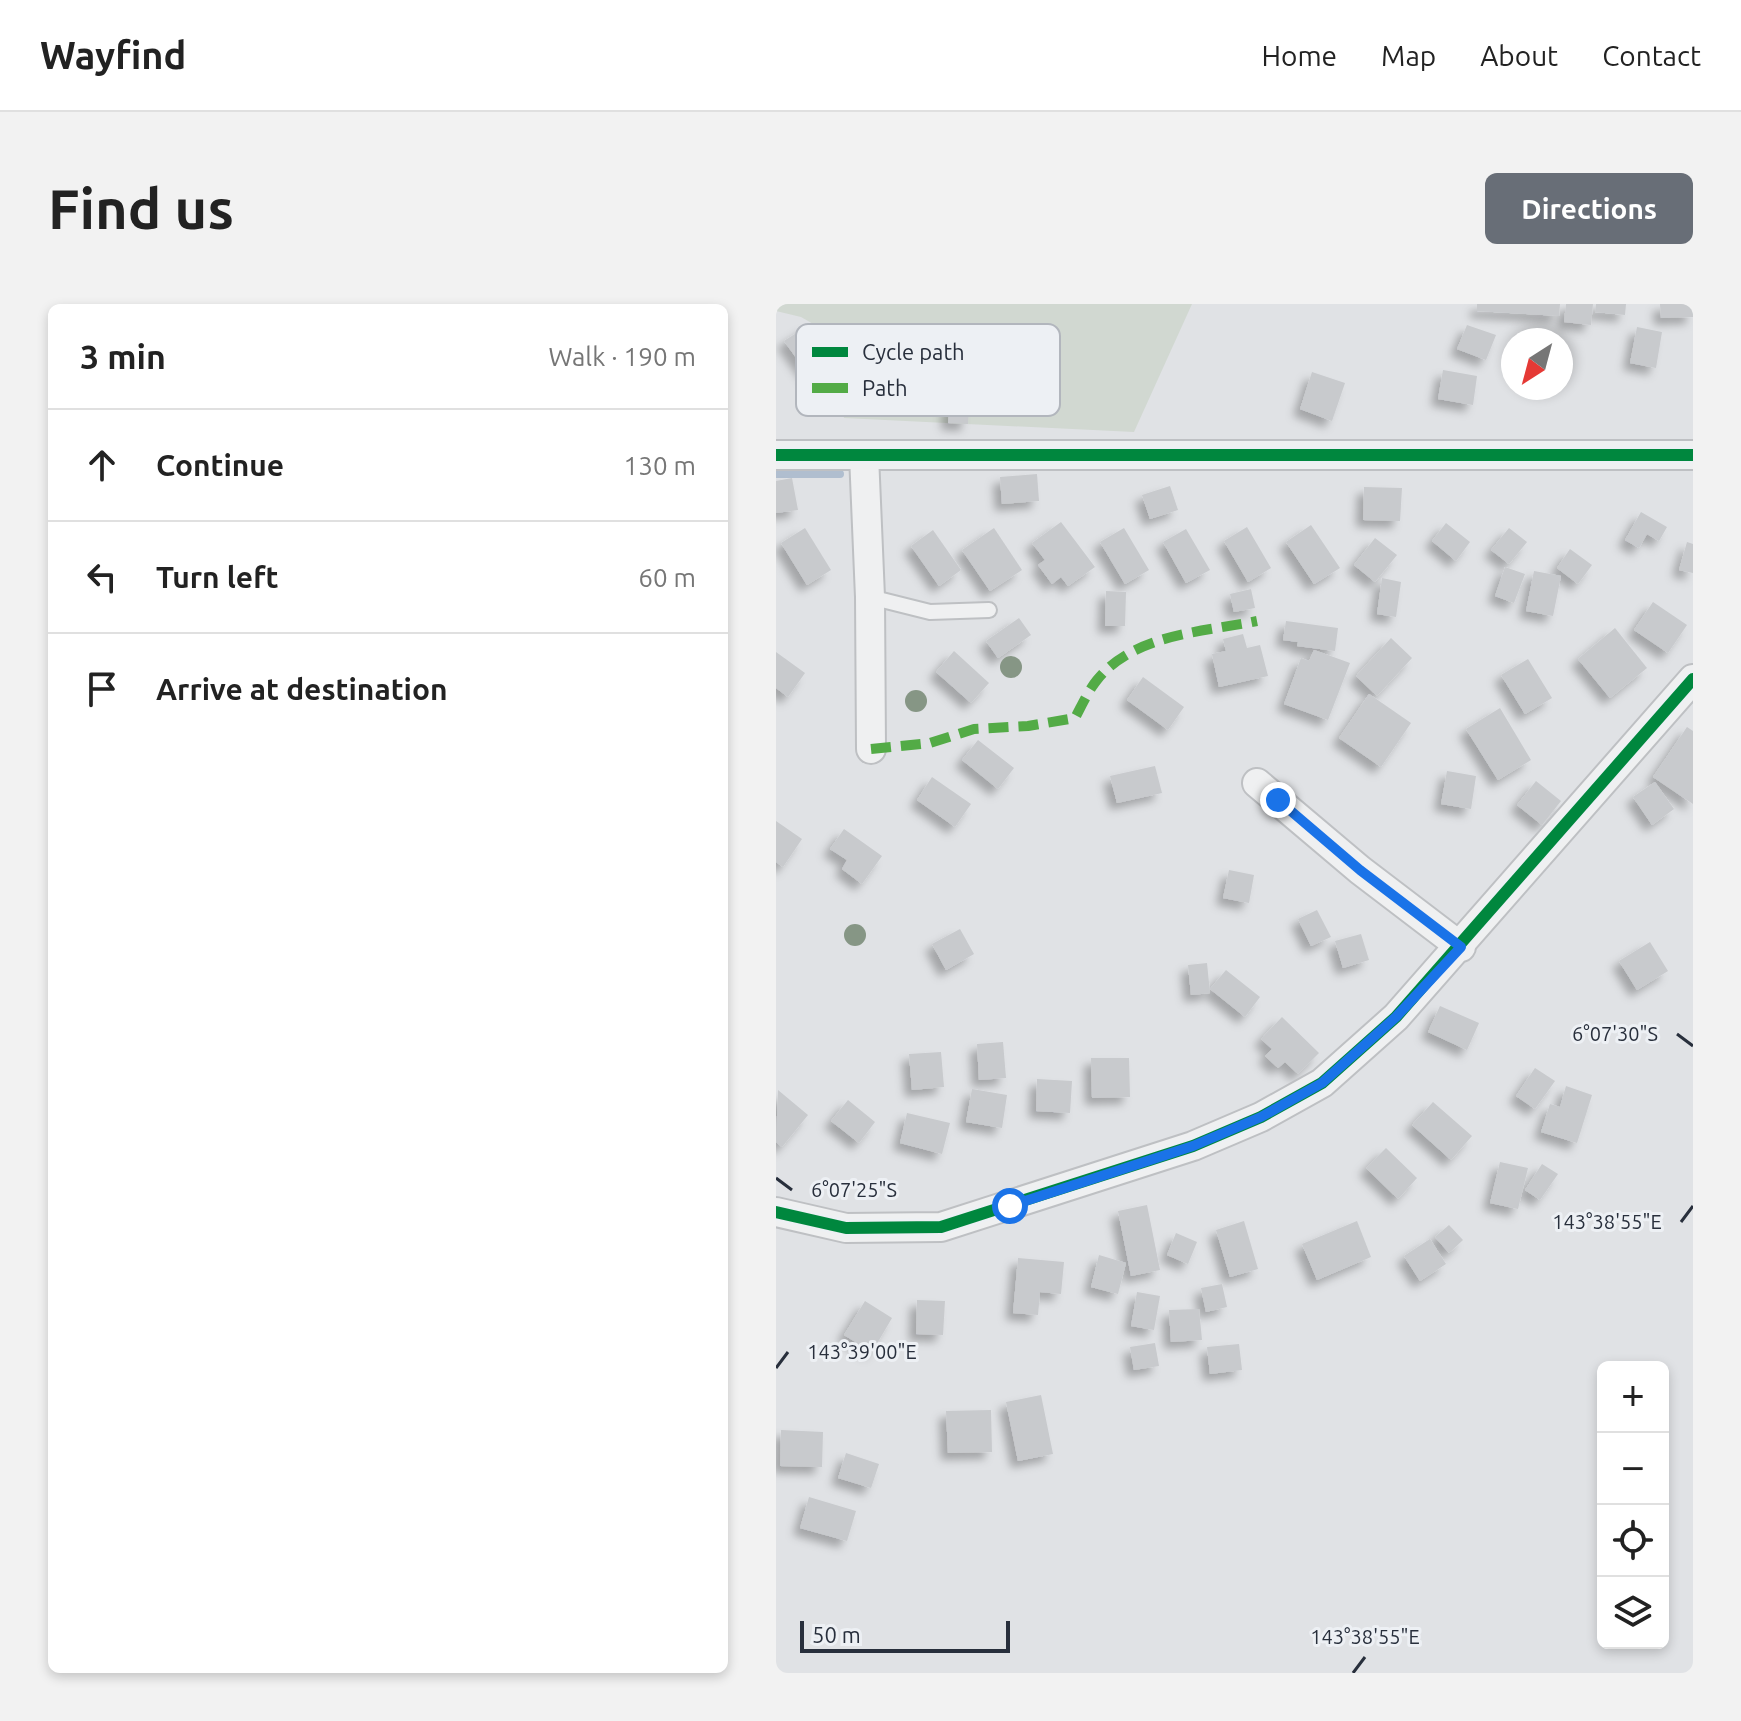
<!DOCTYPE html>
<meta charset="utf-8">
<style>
:root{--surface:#fff;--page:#f2f2f2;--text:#222;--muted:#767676;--line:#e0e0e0;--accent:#686e77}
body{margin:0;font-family:Ubuntu,sans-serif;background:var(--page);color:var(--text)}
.controls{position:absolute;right:24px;bottom:24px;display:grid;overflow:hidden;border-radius:12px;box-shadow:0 4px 12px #0003}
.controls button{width:72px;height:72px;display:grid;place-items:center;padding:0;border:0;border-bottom:2px solid var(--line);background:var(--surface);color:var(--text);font:40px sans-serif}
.compass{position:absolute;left:725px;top:24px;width:72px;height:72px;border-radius:50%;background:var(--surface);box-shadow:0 4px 12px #0003;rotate:216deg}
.scale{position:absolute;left:24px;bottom:20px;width:210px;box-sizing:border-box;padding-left:8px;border:4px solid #282f3c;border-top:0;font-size:22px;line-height:28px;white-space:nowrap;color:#282f3c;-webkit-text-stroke:6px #edf0f4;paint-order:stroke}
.stop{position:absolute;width:24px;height:24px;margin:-18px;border:6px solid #1a73e8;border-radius:50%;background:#fff}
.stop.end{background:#1a73e8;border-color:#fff;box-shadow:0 2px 8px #0008}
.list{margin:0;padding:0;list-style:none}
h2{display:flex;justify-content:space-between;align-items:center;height:104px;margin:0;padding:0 32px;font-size:34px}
h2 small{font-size:26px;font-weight:400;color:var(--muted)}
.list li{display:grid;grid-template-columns:52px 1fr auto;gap:24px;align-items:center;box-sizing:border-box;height:112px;padding:0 32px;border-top:2px solid var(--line)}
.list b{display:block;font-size:30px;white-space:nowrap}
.list em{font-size:26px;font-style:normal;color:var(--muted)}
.icon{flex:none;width:44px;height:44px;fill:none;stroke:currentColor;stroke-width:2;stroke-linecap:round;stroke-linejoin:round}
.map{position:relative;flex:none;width:917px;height:1369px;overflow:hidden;border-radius:12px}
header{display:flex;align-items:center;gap:48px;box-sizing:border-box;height:112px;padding:0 40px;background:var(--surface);border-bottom:2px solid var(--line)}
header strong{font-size:38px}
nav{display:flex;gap:44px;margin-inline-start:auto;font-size:28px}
.intro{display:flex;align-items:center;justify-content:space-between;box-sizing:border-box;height:192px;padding:0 48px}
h1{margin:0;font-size:56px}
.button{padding:20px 36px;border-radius:12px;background:var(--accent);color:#fff;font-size:28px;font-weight:700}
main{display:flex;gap:48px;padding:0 48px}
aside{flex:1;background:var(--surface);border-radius:12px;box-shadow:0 4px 12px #0003}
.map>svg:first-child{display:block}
</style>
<header>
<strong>Wayfind</strong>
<nav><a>Home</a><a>Map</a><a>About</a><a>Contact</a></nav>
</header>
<div class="intro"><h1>Find us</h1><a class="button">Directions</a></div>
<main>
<aside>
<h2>3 min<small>Walk · 190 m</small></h2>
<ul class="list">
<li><svg class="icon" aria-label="ahead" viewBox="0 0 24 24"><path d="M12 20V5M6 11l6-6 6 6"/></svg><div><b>Continue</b></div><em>130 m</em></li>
<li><svg class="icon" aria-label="left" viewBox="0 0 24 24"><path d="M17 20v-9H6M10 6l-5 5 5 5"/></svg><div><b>Turn left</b></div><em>60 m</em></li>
<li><svg class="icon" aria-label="arrive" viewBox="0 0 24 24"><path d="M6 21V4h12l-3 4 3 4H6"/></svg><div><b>Arrive at destination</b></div></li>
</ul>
</aside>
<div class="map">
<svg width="917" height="1369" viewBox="0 0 917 1369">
<defs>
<filter id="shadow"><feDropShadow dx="-7" dy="7" stdDeviation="4" flood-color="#0004"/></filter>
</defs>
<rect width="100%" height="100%" fill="#e0e2e5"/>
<path fill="#d1d8d1" d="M0,0H416L358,128L68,114L53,29L25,13L0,7Z"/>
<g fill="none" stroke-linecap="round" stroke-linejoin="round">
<path stroke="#b0becf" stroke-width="8" d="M0,170H64"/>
</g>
<g fill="#c8cacd" filter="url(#shadow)">
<path d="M701,0H784L783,12L701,7Z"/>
<path d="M790,0H817L815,21L788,18Z"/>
<path d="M820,0H850L849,11L819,8Z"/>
<path d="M884,0H917V13L885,14Z"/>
<path d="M33,21L58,57L34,73L8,37Z"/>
<path d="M691,21L720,31L710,56L681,45Z"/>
<path d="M861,23L886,28L880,64L854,59Z"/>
<path d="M667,66L701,72L697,101L662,95Z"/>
<path d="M536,68L569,79L556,117L524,105Z"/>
<path d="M173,99L193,100L192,120L172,119Z"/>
<path d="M261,170L263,197L226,200L224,173Z"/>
<path d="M16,174L22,206L0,209V177Z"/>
<path d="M394,182L402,206L374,215L366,191Z"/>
<path d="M588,183L626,184L624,217L587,216Z"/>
<path d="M865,208L891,223L883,237L871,230L863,244L849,236Z"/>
<path d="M285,218L319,263L292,282L285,273L276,280L262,261L269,256L256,239Z"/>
<path d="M670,219L694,238L680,257L656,237Z"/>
<path d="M535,221L564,264L538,280L510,238Z"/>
<path d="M471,223L495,264L472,278L448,237Z"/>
<path d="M29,224L55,266L31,281L5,239Z"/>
<path d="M218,224L246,266L214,287L186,246Z"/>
<path d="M348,224L373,266L349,280L324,238Z"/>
<path d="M733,224L751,238L733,260L715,246Z"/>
<path d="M410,225L434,266L410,279L387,238Z"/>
<path d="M157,226L185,266L163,282L135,242Z"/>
<path d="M599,234L621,251L599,278L578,261Z"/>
<path d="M911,238L917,240V269L903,266Z"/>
<path d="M794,245L816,261L802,280L781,264Z"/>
<path d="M729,263L749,270L738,299L719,292Z"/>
<path d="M758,267L785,272L777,312L750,307Z"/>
<path d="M606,274L625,278L620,313L601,310Z"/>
<path d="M475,285L479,304L458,308L454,290Z"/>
<path d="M330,287L350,288L349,322H329Z"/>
<path d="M877,298L911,321L892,349L858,326Z"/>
<path d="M243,314L255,331L222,354L210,337Z"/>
<path d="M510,317L562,324L559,347L521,342L522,338L507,336Z"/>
<path d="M839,324L871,364L834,394L802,355Z"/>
<path d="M467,330L471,344L484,341L492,372L443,383L436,350L450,347L447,335Z"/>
<path d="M615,334L636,354L601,392L580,372Z"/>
<path d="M538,346L574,359L552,416L508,400L525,354L533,357Z"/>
<path d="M178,347L213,379L195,399L160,368Z"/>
<path d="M0,348L29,369L12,393L0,384Z"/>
<path d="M752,355L776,394L749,410L725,371Z"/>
<path d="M367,373L408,403L392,426L351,396Z"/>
<path d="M593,390L635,419L605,463L563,434Z"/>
<path d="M724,404L755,456L722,476L690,425Z"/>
<path d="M911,423L917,427V500L877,473Z"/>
<path d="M202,436L238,464L222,485L186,456Z"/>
<path d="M379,462L386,489L341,499L334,472Z"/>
<path d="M671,467L700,472L695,505L665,500Z"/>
<path d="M156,473L195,500L179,523L141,496Z"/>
<path d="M760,477L785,497L766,521L741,501Z"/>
<path d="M879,478L898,505L876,521L857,493Z"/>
<path d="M0,517L26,535L7,563L0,558Z"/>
<path d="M68,525L106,552L86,580L66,565L71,556L54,545Z"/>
<path d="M453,566L478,571L473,599L447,594Z"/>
<path d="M541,606L555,633L535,642L522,615Z"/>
<path d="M184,625L198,650L170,666L156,640Z"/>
<path d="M585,630L593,656L567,664L559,637Z"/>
<path d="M874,638L892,667L861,686L843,657Z"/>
<path d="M431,659L434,689L415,691L412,661Z"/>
<path d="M450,666L484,693L469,713L434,685Z"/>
<path d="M664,702L703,719L691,746L652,728Z"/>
<path d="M506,713L543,749L522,770L509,758L502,764L489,752L496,745L485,735Z"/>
<path d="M227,738L230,774L203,776L201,740Z"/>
<path d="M165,748L168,783L136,786L133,750Z"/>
<path d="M315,754H353L354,793L316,794Z"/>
<path d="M759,764L779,777L759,805L740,792Z"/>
<path d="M261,775L296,777L294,809L260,807Z"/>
<path d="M790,782L816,791L801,839L765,828L774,800L784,803Z"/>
<path d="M196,785L231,791L226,824L190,818Z"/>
<path d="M2,786L32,811L6,843L0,838Z"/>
<path d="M72,796L99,818L83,839L55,817Z"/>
<path d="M657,798L696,832L675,856L636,821Z"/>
<path d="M131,809L174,819L166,850L124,839Z"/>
<path d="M610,844L641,874L622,895L590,864Z"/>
<path d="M724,858L752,864L742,905L714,899Z"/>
<path d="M766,860L782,870L764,896L749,886Z"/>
<path d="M371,901L384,966L355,972L342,907Z"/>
<path d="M468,917L482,965L454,973L440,926Z"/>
<path d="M581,917L595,953L541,976L526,940Z"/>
<path d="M673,921L687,936L673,949L659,933Z"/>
<path d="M400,929L421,938L412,960L391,951Z"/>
<path d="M654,935L670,960L644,977L628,952Z"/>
<path d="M323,951L350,959L342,990L315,983Z"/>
<path d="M242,954L288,958L285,990L264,988L262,1011L237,1009Z"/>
<path d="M446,980L451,1003L430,1008L425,984Z"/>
<path d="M361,988L384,992L378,1026L355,1022Z"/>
<path d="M141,996L169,997L167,1031L140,1030Z"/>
<path d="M89,997L116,1014L96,1048L68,1031Z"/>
<path d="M423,1005L426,1036L395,1038L393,1006Z"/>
<path d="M379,1039L383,1062L358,1066L354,1043Z"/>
<path d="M463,1040L466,1066L434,1070L431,1043Z"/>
<path d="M265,1091L277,1150L242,1157L230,1098Z"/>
<path d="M215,1106L216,1148L172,1149L170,1107Z"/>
<path d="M5,1126L47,1128L46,1163L4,1162Z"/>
<path d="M70,1149L103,1160L95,1184L62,1174Z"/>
<path d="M33,1193L80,1207L71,1237L24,1224Z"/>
</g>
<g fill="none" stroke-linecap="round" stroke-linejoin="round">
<g stroke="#bec0c3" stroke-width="18">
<path id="lane" d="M94,293L154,308L213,306"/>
</g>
<g stroke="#bec0c3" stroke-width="32">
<g id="street">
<path d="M0,151H917"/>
<path d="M88,151L94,293L95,445"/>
<path d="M481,479L584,566L685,643"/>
<path d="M0,908L70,924L165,923L417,842L485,813L546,779L620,713L917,375"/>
</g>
</g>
<use href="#lane" stroke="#eff0f1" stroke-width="14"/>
<use href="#street" stroke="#eff0f1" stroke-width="28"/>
<path stroke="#53ab46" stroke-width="10" stroke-dasharray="20 10" stroke-linecap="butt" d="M95,445L154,439L198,425L252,422L299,414C306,401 312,387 321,376C358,330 426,328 481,317"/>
<g stroke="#edf0f4" stroke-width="17">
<g id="cycleway">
<path d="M0,151H917"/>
<path d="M0,908L70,924L165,923L417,842L485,813L546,779L620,713L917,375"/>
</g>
</g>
<use href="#cycleway" stroke="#00873e" stroke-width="12"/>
</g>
<g fill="#869685">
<circle cx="235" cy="363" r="11"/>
<circle cx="140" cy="397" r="11"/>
<circle cx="79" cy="631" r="11"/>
</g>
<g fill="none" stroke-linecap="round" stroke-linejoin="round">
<path stroke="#1a73e8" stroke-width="10" d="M234,902L417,842L485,813L546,779L620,713L685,643L584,566L502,496"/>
</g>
<path fill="none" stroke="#282f3c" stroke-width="3" d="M901,730L917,742M0,874L16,886M905,918L917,902M0,1064L12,1048M577,1369L589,1353"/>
<rect x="20" y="20" width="264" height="92" rx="12" fill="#edf0f4" stroke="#b2b6bd" stroke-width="2"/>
<rect x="36" y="43" width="36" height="10" fill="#00873e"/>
<rect x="36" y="79" width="36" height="10" fill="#53ab46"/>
<g font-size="22" fill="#282f3c">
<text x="86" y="56">Cycle path</text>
<text x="86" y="92">Path</text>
</g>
<g font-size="20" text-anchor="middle" fill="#282f3c" stroke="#edf0f4" stroke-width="6" stroke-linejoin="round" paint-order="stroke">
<text x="839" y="737">6°07'30"S</text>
<text x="78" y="893">6°07'25"S</text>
<text x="831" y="925">143°38'55"E</text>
<text x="86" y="1055">143°39'00"E</text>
<text x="589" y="1340">143°38'55"E</text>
</g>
</svg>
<div class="controls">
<button>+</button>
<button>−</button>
<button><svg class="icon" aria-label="locate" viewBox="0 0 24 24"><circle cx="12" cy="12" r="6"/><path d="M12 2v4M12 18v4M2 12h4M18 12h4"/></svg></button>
<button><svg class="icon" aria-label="layers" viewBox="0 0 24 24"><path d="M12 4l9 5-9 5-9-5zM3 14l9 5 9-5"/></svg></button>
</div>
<svg class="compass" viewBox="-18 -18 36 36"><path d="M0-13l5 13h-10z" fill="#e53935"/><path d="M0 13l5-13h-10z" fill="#767676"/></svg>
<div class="scale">50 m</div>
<div class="stop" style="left:234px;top:902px"></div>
<div class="stop end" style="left:502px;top:496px"></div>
</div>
</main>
